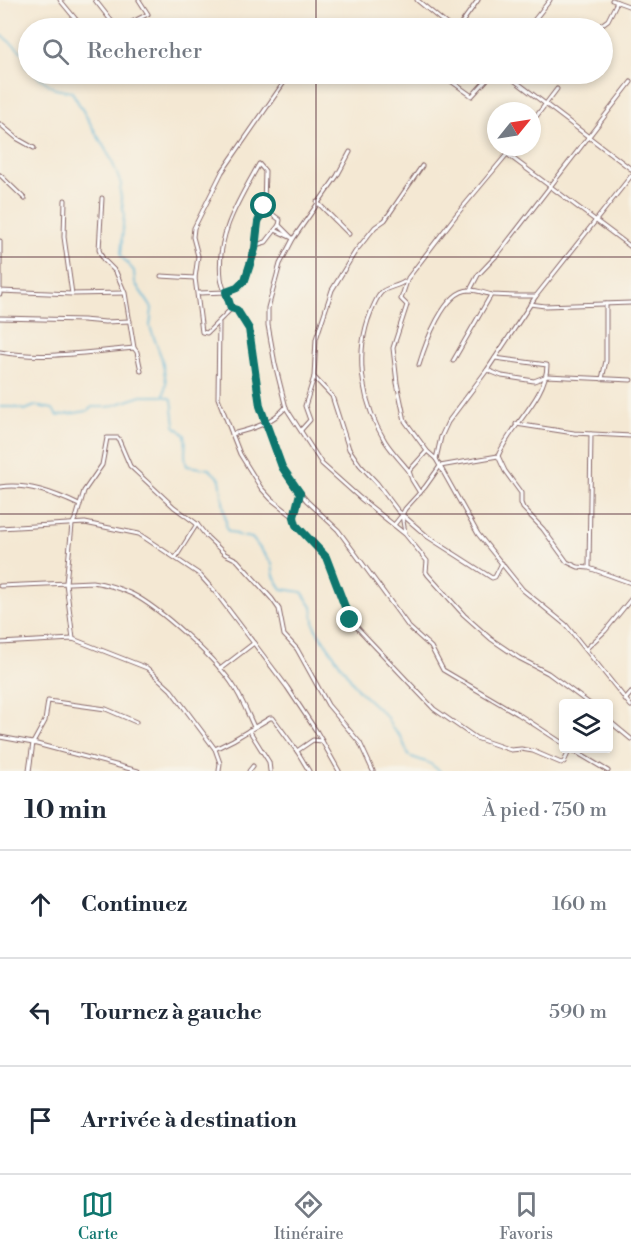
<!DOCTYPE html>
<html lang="fr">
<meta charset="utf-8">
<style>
:root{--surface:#fff;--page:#f2f2f3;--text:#1f2937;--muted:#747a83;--line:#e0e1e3;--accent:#0f766e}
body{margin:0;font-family:"Libre Bodoni",serif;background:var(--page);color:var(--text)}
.controls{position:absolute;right:18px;bottom:18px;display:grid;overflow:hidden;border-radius:6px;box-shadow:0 3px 9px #0003}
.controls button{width:54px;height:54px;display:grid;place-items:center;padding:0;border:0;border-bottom:2px solid var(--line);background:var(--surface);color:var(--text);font:30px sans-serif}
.compass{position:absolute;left:487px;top:102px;width:54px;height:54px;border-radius:50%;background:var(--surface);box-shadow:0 3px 9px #0003;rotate:60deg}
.stop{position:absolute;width:18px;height:18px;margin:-14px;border:4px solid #0f766e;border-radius:50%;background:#fff}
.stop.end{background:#0f766e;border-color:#fff;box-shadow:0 2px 6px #0008}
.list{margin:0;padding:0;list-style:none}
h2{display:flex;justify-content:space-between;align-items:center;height:78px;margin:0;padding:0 24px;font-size:26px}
h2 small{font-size:20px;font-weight:400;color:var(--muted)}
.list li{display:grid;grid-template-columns:39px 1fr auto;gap:18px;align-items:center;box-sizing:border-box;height:108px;padding:0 24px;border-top:2px solid var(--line)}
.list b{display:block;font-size:22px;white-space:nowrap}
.list em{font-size:20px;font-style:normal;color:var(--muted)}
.icon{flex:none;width:33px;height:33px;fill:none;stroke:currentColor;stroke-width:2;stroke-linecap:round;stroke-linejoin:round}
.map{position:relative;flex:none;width:631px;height:771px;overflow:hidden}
.search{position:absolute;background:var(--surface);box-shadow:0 3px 9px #0003;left:18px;right:18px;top:18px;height:66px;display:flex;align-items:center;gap:15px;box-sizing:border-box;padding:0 21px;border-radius:33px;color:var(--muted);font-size:22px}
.sheet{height:402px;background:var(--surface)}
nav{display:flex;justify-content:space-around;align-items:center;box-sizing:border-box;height:84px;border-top:2px solid var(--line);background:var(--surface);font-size:16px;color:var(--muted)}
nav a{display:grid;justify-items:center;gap:3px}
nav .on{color:var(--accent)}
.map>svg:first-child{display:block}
</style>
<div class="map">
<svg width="631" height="771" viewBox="0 0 631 771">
<rect width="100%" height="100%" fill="#f7f3e8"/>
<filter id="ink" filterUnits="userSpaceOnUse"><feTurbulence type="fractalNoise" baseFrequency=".0167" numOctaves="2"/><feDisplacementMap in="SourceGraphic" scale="12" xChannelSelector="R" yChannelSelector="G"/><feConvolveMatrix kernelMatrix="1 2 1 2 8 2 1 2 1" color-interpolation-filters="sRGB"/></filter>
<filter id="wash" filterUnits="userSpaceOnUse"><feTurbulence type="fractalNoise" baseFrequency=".008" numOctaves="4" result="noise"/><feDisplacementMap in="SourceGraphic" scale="24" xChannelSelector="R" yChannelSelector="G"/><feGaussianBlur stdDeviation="1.35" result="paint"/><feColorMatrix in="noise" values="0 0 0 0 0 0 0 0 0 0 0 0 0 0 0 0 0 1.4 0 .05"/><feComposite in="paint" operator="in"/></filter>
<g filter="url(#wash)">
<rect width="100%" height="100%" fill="#f4e8d3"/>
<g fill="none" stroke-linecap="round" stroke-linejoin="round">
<g stroke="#59b4d7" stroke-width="1.5">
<path d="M0,34L27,56L25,65L28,68"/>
<path d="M35,74L55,89L72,92L111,159L121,184L120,192L124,213L121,256L134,271L135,283L152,308L150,327L162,359L166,382L164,396L172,399L175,426L185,435C187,446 183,455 187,466L209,469L220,479L227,530L240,536L252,538L272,564L274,576L282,589L302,592L312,607L315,628L359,691L386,716L392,728L401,737L409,756L429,763L440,771"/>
<path d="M0,407H13L25,410L35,406L53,409L57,416L87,411L92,407H108L142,396H163"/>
</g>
</g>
</g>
<g filter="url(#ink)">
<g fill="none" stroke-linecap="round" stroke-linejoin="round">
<g stroke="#866566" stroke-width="5">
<g id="minor">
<path d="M60,0L83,28"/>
<path d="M95,0L117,28"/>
<path d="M417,0L451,28"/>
<path d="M612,0L631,7"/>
<path d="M120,28L148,14L139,0"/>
<path d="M458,28L478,0"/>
<path d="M528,28L550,0"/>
<path d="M597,28L608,20L617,2"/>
<path d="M441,74L472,96L492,74"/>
<path d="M506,74L631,169"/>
<path d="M532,122L557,89"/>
<path d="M0,124L18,139L34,148"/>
<path d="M513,147L457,214L408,278L401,299L407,305L393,348L397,383L405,421L427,451L436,459L478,534L523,590L566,625L631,706"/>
<path d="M350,152L337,176L293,239L280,264L268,308V325L275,364L286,408L322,464L360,498L405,534L427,561L426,572L428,575L464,615L491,639L519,658L548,673L590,704"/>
<path d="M507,154L631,247"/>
<path d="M0,175L25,199"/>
<path d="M102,198L99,250L103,259L116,272L125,293L134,348L137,352L141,371"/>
<path d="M65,200L64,237L72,294"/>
<path d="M317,202L349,234"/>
<path d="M264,208L280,220L279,225L293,239"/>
<path d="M275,230L290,237"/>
<path d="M0,241V294"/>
<path d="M255,245L258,225L264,206L265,171L259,164C239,200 216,235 221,278C222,288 228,298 232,308L237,310L249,329L260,406L282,467L294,486L307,501L338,530L409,627L431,647L443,670L518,714L564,744"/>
<path d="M161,276L195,278"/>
<path d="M404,282C398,286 389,287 383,291C376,296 371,312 368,320C355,360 363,405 385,441C392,452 401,461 409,471"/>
<path d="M470,290L478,275L498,254L631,82"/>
<path d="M0,291L72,294L124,293"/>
<path d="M199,293L226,292L237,288L245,280L255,245L266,242L279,225"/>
<path d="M530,304L545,306L631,303"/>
<path d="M232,308L207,333L202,332L195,278L198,256L193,237L194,228L222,172L287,78"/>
<path d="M0,318L83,320L105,322L130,321"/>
<path d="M219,323L218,398L240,454L261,488L271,499L294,517"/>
<path d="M0,352C43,360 90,352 134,348"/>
<path d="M495,358L547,365C547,397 510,426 498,456L505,471L521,493V503L523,508L543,529L567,562L578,567L589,568L631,583"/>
<path d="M453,361L491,295"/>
<path d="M419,365C425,345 444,290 470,290C478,290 486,294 493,295C507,296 522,296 536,296"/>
<path d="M487,370L502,376L534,381L547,376L631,380"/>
<path d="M314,377L332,396L349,449L360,465L377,483L398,511L428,537L492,578L495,577L502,563"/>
<path d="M602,379L606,361V304"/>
<path d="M516,424L574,433L631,436"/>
<path d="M301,430L310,420L305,406L314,377L316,339L332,290L355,252L375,227L385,220L422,166"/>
<path d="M232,434C253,429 272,423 286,407"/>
<path d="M436,459L441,437L448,422L487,370L536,296L631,176"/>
<path d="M0,487C27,483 54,493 79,505"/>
<path d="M301,493L294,517L296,525L326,557L350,620L434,709L476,738L511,750L521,749L533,751L561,763L564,762L570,749"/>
<path d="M420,493L412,480L409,471L427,451"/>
<path d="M394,525L402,515"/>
<path d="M0,528L85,523L139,534L199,574L216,593L287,687L317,732L339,771"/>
<path d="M405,533L402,515L405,509L425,487L440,466L498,456"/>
<path d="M176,557L197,524"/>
<path d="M589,567L591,434"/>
<path d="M0,586L92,582C106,584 119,588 132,594C160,608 212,656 231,682C241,696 247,712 254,727"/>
<path d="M73,639L66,583L72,525L77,515L84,491L102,465L107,438H118L130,466L174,507L197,524L207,537L225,554L237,560L272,599L279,609L284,635L297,649L328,705L360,743L373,771"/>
<path d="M0,643L73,639L147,668L171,690L215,749L220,763L219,771"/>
<path d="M586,649L605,631L631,599"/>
<path d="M220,669L254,643"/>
<path d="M625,700L631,693"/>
<path d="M608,720L631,739"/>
<path d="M249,730L269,762L270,771"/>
<path d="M0,737L33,743L138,771"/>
<path d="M215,749L233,740L270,718H273L297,751L309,771"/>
<path d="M571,749L608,771"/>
<path d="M297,751L313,740L322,741"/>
<path d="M29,771L33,743L45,721L48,701L106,709L136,722"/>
<path d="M249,771L253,766"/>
</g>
</g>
<use href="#minor" stroke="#fff" stroke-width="3"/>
</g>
</g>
<g fill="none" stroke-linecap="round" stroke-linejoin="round" filter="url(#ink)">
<path stroke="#0f766e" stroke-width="8" d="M264,206L258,222L255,249L245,280L237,288L226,292L231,308L237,310L249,329L260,406L266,423L282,467L300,493L294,517L296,525L326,557L350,620"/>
</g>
<path fill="none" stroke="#4a1f2b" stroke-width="1.5" stroke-opacity="0.55" d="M316,0V28M316,74V771M0,257H631M0,514H631"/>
</svg>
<div class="controls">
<button><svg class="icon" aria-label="layers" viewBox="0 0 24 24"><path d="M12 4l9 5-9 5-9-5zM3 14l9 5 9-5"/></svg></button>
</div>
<svg class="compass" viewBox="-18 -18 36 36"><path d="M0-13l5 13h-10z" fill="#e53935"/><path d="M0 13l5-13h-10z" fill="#747a83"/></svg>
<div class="stop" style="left:264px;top:206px"></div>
<div class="stop end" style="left:350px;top:620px"></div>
<div class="search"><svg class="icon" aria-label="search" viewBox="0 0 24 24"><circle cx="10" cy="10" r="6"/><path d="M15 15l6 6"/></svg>Rechercher</div>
</div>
<section class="sheet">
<h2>10 min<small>À pied · 750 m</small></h2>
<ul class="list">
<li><svg class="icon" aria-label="ahead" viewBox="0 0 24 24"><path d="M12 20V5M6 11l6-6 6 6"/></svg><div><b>Continuez</b></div><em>160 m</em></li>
<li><svg class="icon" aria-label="left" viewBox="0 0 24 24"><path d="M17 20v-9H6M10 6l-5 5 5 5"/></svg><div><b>Tournez à gauche</b></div><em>590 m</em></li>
<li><svg class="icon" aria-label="arrive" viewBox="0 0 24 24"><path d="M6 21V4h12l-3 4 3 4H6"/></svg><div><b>Arrivée à destination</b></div></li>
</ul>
</section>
<nav>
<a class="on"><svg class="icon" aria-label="map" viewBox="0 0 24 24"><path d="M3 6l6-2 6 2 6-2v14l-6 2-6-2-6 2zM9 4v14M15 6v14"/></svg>Carte</a>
<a><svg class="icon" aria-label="directions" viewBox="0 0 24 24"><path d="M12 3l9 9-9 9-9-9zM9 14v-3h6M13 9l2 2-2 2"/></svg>Itinéraire</a>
<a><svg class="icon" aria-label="saved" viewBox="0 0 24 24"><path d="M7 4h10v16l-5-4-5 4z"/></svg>Favoris</a>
</nav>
